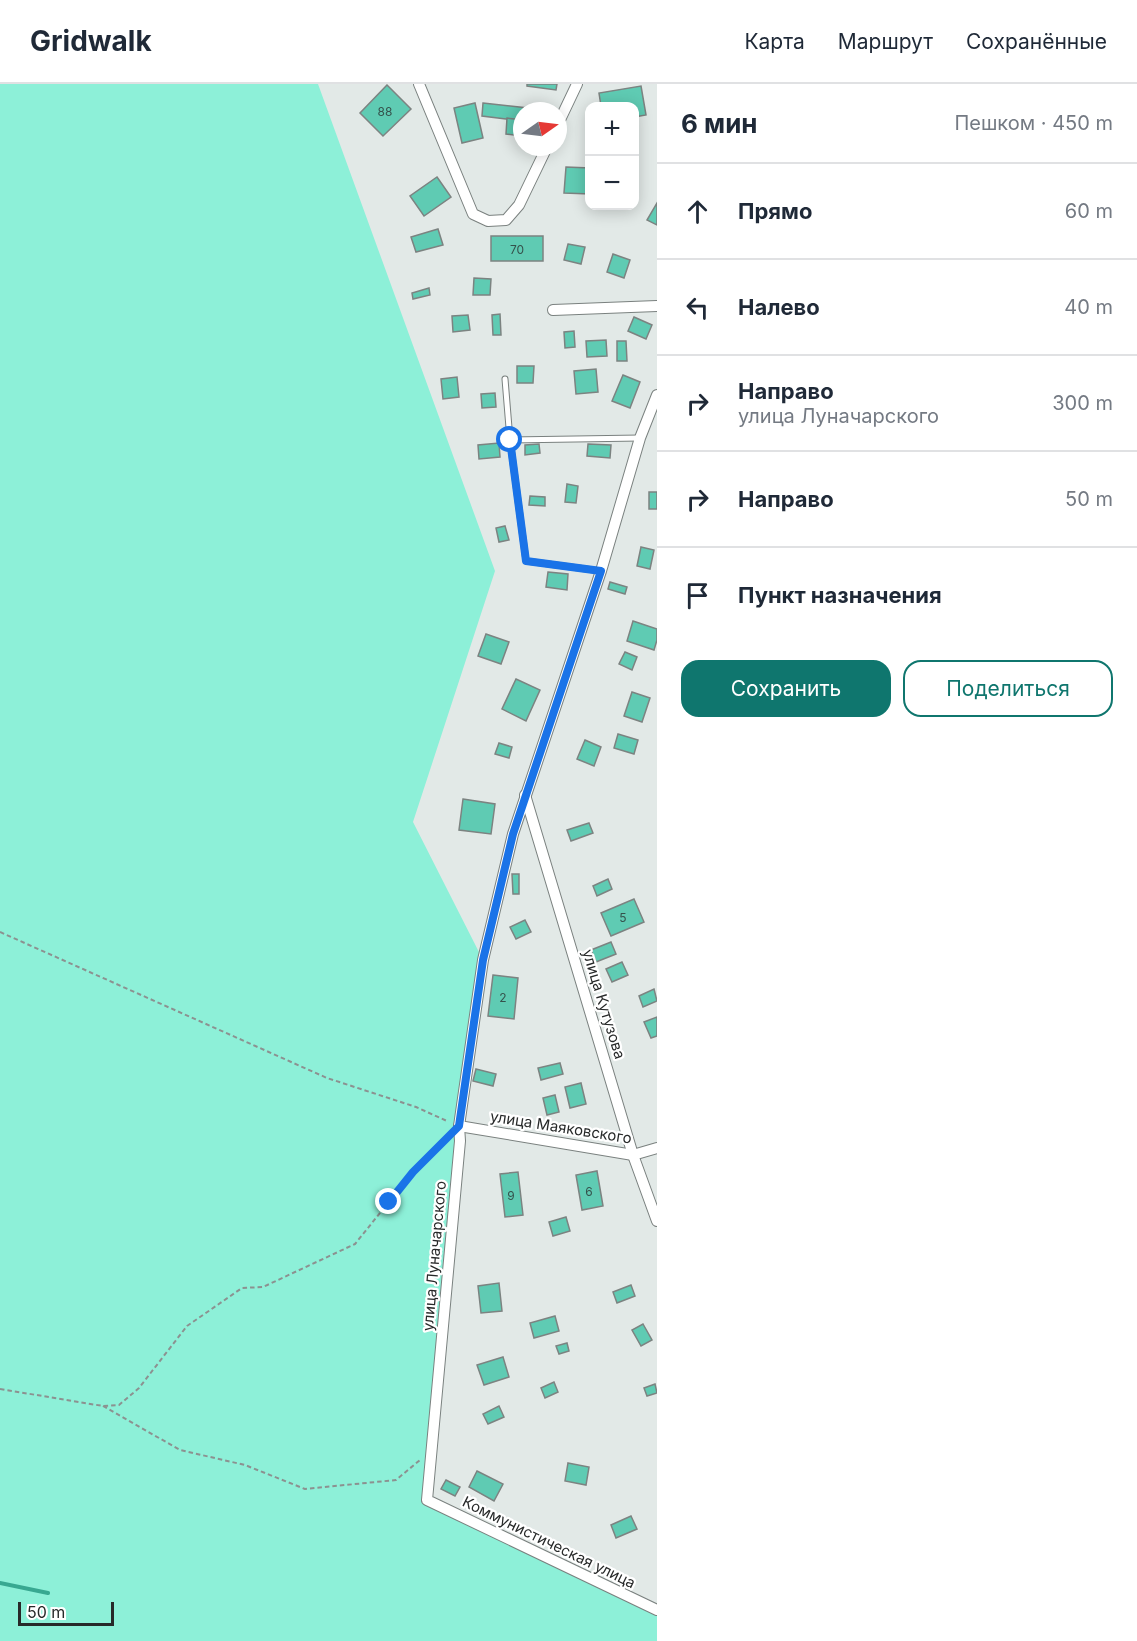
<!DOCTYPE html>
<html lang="ru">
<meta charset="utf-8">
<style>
:root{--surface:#fff;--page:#f2f2f3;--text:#1f2937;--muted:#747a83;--line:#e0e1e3;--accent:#0f766e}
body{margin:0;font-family:Inter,sans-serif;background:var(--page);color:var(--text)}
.controls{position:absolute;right:18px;top:18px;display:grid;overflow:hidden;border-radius:12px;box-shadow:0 3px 15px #0003}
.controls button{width:54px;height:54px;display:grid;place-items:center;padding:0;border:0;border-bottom:2px solid var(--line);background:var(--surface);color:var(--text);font:30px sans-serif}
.compass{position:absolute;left:513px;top:18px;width:54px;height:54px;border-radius:50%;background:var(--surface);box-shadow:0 3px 15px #0003;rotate:76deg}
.scale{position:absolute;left:18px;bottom:15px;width:96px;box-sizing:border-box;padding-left:6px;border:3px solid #272929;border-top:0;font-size:16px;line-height:21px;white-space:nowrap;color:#272929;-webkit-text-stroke:4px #fff;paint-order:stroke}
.stop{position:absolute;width:18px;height:18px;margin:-14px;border:4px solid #1a73e8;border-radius:50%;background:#fff}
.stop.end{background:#1a73e8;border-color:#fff;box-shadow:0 2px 6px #0008}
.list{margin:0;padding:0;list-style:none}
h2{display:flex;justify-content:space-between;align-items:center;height:78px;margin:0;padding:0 24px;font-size:26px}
h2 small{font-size:20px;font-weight:400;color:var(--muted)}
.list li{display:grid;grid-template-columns:39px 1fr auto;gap:18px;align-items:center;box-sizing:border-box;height:96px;padding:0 24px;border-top:2px solid var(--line)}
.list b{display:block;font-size:22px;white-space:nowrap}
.list p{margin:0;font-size:20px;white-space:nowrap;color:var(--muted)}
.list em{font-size:20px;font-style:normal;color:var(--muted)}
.actions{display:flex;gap:12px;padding:18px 24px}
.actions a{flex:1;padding:14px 0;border:2px solid var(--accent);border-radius:18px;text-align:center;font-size:21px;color:var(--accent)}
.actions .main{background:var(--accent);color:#fff}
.icon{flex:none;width:33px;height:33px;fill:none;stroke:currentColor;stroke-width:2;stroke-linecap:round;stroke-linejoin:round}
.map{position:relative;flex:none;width:657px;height:1557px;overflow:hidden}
header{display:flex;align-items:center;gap:36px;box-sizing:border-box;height:84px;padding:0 30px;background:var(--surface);border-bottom:2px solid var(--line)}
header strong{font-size:28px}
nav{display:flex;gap:33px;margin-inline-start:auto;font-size:21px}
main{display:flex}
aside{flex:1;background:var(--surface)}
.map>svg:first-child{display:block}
</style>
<header>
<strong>Gridwalk</strong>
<nav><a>Карта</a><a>Маршрут</a><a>Сохранённые</a></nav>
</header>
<main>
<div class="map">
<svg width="657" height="1557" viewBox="0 0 657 1557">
<rect width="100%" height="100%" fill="#e2e9e7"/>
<path fill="#8df0d8" d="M0,0H318L495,487L413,738L483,876L459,1042L427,1416L657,1526V1557H0Z"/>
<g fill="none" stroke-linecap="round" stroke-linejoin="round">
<path stroke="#38a891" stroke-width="4" d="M0,1499L48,1509"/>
</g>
<g fill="#5fcbb3" stroke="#7c8381" stroke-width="1.5">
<path d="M527,0H557L556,6L527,2Z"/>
<path d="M387,1L411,25L383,52L360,29Z"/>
<path d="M641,2L646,31L634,33V22H601L599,9Z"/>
<path d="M475,19L483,54L462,59L454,24Z"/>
<path d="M483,19L546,26V27H522V37L482,32Z"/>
<path d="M507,34L522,36V52L506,50Z"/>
<path d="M566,83L590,84V110L564,109Z"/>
<path d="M437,93L451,113L424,132L410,112Z"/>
<path d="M657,119V141L647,136Z"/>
<path d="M438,145L443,161L416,168L411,153Z"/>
<rect x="491" y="152" width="52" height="25"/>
<path d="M568,160L585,163L581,180L564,176Z"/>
<path d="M613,170L630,176L624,194L607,188Z"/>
<path d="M474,194L491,195L490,211H473Z"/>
<path d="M429,204L430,211L413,215L412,209Z"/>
<path d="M500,230L501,251H493L492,231Z"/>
<path d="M468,231L470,246L453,248L452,232Z"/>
<path d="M634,233L652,241L646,255L628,247Z"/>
<path d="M574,247L575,263L565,264L564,248Z"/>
<path d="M606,256L607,272L587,273L586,257Z"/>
<path d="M617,257H626L627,277H617Z"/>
<path d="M517,282H534L533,299H517Z"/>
<path d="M596,285L598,308L576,310L574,287Z"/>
<path d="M623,291L640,298L630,324L612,317Z"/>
<path d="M457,293L459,313L443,315L441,295Z"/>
<path d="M495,309L496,323L482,324L481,310Z"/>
<path d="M499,359L500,373L479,375L478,361Z"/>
<path d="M539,360L540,369L525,371V361Z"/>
<path d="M588,360L611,361L610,374L587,372Z"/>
<path d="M567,400L578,402L576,419L565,418Z"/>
<rect x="649" y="408" width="8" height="17"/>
<path d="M530,412L545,413V422L529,421Z"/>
<path d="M505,442L509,456L499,458L496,444Z"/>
<path d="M641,463L654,466L650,485L637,482Z"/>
<path d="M548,488L568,490L567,506L546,503Z"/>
<path d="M610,498L627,503L625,510L608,505Z"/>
<path d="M633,537L657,545V556L654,566L627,557Z"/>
<path d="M486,550L509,558L501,580L478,572Z"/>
<path d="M625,568L637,573L632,586L619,580Z"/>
<path d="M516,595L540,606L526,637L502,625Z"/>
<path d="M632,608L650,614L642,638L624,632Z"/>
<path d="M618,650L638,656L634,670L614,664Z"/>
<path d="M585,656L601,663L594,682L577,675Z"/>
<path d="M499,659L512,663L509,674L495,670Z"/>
<path d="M463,715L495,720L491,750L459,746Z"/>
<path d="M589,739L593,749L571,757L567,746Z"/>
<path d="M512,790H519V810H513Z"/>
<path d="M608,795L612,805L597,812L593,802Z"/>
<path d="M634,815L644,838L611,852L601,829Z"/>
<path d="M525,836L531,848L516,855L510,843Z"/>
<path d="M611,858L616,870L596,878L591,866Z"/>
<path d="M622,878L628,891L612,898L606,885Z"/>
<path d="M493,891L518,894L514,935L488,932Z"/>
<path d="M654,905L657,917L643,923L639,912Z"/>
<path d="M657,933V952L651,954L644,938Z"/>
<path d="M560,979L563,990L541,996L538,984Z"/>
<path d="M476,985L496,990L493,1002L473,997Z"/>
<path d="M581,999L586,1020L570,1024L565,1003Z"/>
<path d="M555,1011L559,1028L547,1031L543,1014Z"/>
<path d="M597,1087L603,1122L582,1126L576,1091Z"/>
<path d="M518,1088L523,1131L505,1133L500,1090Z"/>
<path d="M566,1133L570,1147L553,1152L549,1138Z"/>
<path d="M499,1199L502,1227L481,1229L478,1202Z"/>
<path d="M631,1201L635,1212L617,1219L613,1208Z"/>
<path d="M555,1232L559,1247L534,1254L530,1239Z"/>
<path d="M643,1240L652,1256L641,1262L632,1246Z"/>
<path d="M567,1259L569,1267L559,1270L556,1262Z"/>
<path d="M503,1273L509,1293L484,1301L477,1281Z"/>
<path d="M554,1298L558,1308L545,1314L541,1304Z"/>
<path d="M655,1300L657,1309L647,1312L644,1304Z"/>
<path d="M499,1322L504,1333L488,1340L483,1330Z"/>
<path d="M568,1379L589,1383L586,1401L565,1397Z"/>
<path d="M477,1387L503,1400L494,1417L469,1403Z"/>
<path d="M446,1396L460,1403L455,1412L441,1405Z"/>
<path d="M631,1432L637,1445L616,1454L611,1441Z"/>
</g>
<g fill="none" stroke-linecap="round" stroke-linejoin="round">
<g stroke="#7a817f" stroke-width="7">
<g id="lane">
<path d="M505,295L510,356L526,477L601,487"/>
<path d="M510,356L640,354"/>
</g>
</g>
<g stroke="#7a817f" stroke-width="12">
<g id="street">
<path d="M419,0L473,130L488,137L506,136L519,121L547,63"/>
<path d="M558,40L577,0"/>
<path d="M553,226L657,222"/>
<path d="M657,311L640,354L601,487L513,750L483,876L459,1042L460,1057L427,1416L657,1526"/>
<path d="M525,711L633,1071L657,1137"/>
<path d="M459,1042L633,1071L657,1064"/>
</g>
</g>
<g stroke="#8c9190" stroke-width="2" stroke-dasharray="4.5 3" stroke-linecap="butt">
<path d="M0,848L327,994L416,1023L447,1037"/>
<path d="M0,1305L103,1322L119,1321L139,1304L187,1242L242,1204L263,1203L355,1160L413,1088L447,1054"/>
<path d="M103,1322L180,1366L245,1381L305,1405L396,1396L420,1376"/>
</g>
<use href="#lane" stroke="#fff" stroke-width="5"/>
<use href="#street" stroke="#fff" stroke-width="10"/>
</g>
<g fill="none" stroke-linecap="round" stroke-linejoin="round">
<path stroke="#1a73e8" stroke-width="8" d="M389,1118L413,1088L459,1042L483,876L513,750L601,487L526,477L510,356"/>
</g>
<g text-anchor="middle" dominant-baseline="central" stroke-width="4.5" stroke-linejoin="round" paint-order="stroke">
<g font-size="12" fill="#35524c">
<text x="385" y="27">88</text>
<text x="517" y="165">70</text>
<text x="623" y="833">5</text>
<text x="503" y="913">2</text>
<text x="589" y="1107">6</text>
<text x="511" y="1111">9</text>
</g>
<g font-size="15" fill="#272929" stroke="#fff">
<text transform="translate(604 920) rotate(73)">улица Кутузова</text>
<text transform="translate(561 1043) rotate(9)">улица Маяковского</text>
<text transform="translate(434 1172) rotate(-85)">улица Луначарского</text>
<text transform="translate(549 1458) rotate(26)">Коммунистическая улица</text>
</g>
</g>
</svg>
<div class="controls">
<button>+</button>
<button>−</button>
</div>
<svg class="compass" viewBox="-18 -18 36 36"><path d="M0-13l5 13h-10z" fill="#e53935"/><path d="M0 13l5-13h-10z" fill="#747a83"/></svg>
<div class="scale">50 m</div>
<div class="stop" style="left:510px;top:356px"></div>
<div class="stop end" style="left:389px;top:1118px"></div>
</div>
<aside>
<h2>6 мин<small>Пешком · 450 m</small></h2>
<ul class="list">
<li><svg class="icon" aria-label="ahead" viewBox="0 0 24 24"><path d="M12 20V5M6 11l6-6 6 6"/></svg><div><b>Прямо</b></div><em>60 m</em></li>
<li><svg class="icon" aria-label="left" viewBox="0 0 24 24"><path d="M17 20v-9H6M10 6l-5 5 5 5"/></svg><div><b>Налево</b></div><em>40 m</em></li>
<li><svg class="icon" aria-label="right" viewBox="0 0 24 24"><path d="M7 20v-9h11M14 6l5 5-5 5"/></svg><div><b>Направо</b><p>улица Луначарского</p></div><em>300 m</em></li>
<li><svg class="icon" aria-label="right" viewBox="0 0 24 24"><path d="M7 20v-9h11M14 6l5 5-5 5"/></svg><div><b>Направо</b></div><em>50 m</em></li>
<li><svg class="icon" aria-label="arrive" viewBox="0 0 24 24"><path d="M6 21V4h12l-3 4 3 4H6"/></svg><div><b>Пункт назначения</b></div></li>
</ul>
<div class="actions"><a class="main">Сохранить</a><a>Поделиться</a></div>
</aside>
</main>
